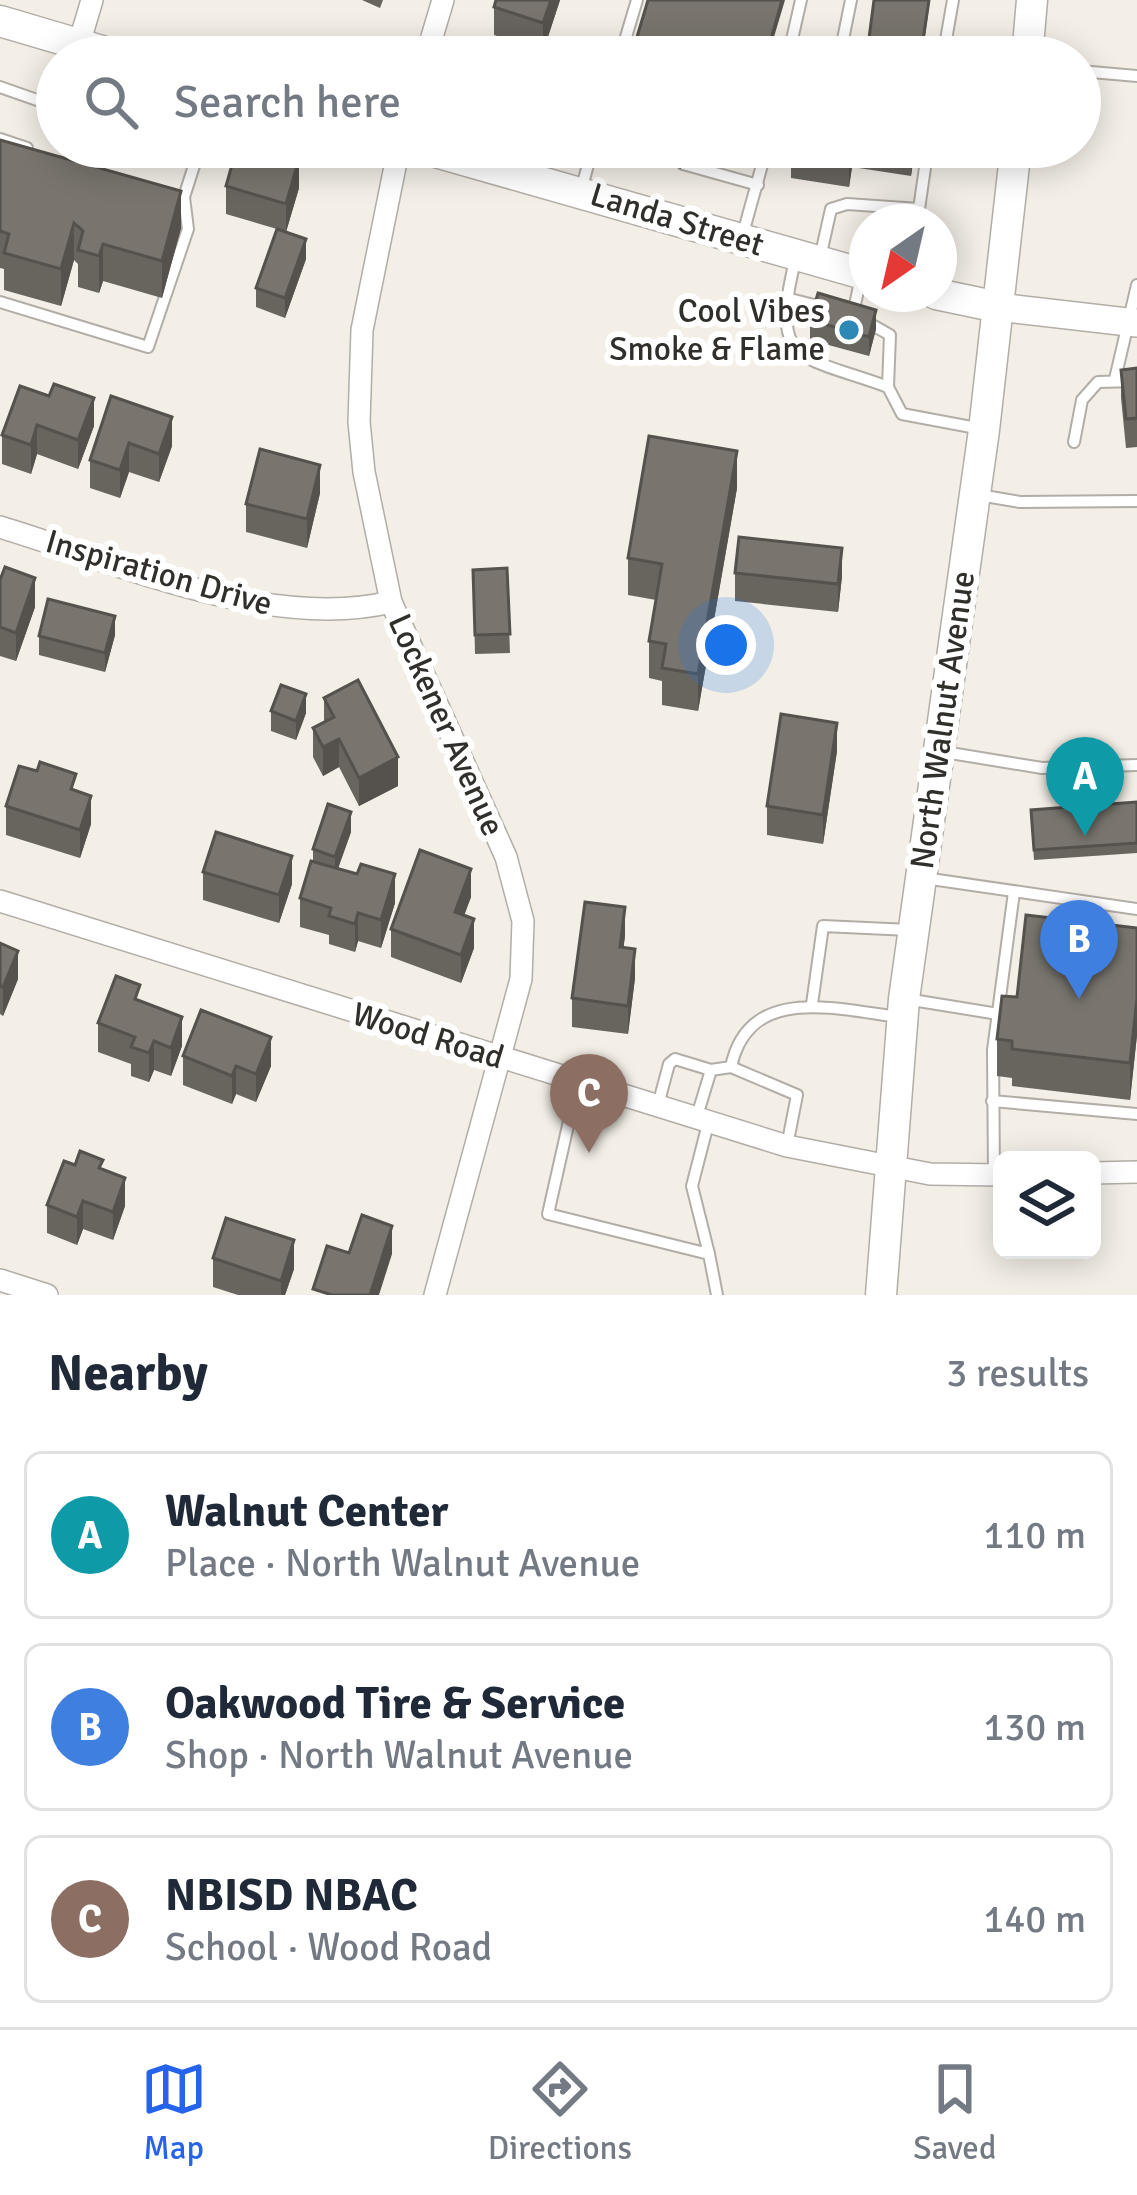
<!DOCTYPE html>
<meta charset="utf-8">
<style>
:root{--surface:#fff;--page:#f2f2f3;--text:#1f2937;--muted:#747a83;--line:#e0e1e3;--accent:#2563eb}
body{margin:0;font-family:Signika,sans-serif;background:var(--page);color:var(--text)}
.controls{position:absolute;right:36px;bottom:36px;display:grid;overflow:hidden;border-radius:18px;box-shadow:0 6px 30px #0003}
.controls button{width:108px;height:108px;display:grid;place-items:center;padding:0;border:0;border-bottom:3px solid var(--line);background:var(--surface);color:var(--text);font:60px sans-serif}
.compass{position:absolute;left:849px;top:204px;width:108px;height:108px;border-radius:50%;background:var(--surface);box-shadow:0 6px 30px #0003;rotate:214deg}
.you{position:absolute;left:726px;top:645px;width:42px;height:42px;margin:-30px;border:9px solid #fff;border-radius:50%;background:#1a73e8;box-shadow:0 0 0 18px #1a73e833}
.badge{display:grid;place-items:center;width:78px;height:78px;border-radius:50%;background:var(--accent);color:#fff;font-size:39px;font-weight:700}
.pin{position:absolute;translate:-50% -99px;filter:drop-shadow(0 3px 6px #0008)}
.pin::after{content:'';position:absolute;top:63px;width:42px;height:36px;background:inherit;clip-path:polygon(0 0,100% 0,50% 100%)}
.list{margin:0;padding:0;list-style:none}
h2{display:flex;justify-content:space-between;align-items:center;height:156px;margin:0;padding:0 48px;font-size:51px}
h2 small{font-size:39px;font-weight:400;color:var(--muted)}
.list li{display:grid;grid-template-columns:78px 1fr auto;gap:36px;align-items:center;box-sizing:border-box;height:168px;margin:0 24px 24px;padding:0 24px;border:3px solid var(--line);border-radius:18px}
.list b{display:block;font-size:45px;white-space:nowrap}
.list p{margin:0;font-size:39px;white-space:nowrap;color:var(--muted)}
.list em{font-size:39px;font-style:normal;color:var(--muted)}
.icon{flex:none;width:66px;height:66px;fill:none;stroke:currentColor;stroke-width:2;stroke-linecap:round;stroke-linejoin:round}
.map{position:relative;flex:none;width:1137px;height:1295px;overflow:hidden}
.search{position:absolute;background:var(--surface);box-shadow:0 6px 30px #0003;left:36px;right:36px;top:36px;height:132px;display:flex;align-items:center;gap:30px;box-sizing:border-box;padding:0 42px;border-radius:66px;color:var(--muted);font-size:45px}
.sheet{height:732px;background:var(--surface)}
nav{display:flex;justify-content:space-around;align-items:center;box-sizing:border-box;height:168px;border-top:3px solid var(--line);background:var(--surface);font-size:33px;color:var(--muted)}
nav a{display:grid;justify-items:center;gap:6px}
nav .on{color:var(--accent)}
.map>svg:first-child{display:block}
</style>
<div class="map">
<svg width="1137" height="1295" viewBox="0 0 1137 1295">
<rect width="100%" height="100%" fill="#f3efe7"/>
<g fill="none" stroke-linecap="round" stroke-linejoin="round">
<g stroke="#b2ada6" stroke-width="14">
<g id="service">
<path d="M620,57L637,0"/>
<path d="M788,57L801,0"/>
<path d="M848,57L840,54L851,0"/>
<path d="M943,57L953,0"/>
<path d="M1080,71L1137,76"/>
<path d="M0,87L57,107"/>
<path d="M0,139L27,148"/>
<path d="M178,147L198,154"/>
<path d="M624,147L659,157"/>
<path d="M683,164L758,185"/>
<path d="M581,190L593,147"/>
<path d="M742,237L767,147"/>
<path d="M820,258L831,209L847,204L919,209L928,147"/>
<path d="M795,261C769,367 802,355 888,387"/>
<path d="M861,277L853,314L890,335L888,387L902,414L982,429"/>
<path d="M786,298L826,308"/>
<path d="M0,302L148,347L188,229L184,197L200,147"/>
<path d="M1115,379L1137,285"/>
<path d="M1074,442L1082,400L1098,382L1137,381"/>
<path d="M979,495L1020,502L1137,501"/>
<path d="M944,752L1042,768L1137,765"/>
<path d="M924,878L1137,909"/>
<path d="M906,999L998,1014"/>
<path d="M812,1004L823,926L910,930"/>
<path d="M731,1067C748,984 836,1009 899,1017"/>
<path d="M578,1081L548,1214L709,1254L692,1186L709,1120"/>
<path d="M992,1101L1137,1114"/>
<path d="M658,1105L669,1064L675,1059L711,1070"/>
<path d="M697,1116L711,1070L731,1067L797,1095L787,1146"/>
<path d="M994,1175L993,1050L1014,892"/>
<path d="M709,1254L717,1295"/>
</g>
</g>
<g stroke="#b2ada6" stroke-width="24">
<g id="minor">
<path d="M79,44L92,0"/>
<path d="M426,57L443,0"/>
<path d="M399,147L362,330L359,422L364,472L391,602L506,857L523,921L521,979L435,1295"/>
<path d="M0,527C119,563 269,631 391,602"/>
<path d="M0,901L787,1146L930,1174L1002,1175"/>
<path d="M1092,1173L1137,1172"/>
<path d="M0,1280L47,1295"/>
</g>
</g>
<g stroke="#b2ada6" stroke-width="30">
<path id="tertiary" d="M998,307L1137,323"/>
</g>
<g stroke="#b2ada6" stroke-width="33">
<g id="secondary">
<path d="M0,21L122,57"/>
<path d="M1027,57L1032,0"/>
<path d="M418,147L867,275"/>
<path d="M936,294L998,307"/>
<path d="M881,1295L904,999L984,430L1016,147"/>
</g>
</g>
<use href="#service" stroke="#fff" stroke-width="10"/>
<use href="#minor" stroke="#fff" stroke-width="21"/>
<use href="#tertiary" stroke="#fff" stroke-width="27"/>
<use href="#secondary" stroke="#fff" stroke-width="30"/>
</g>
<g fill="#68655f">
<path d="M362,0H383L380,8Z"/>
<path d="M560,0L543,52L494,35V7Z"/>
<path d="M874,0H930L922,57L868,56Z"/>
<path d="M0,140L181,228L162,298L103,281L99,293L78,287V264L74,260L61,306L4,290V269L0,268Z"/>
<path d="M688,147L681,169L658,162V152Z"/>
<path d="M693,147H742L738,160Z"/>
<path d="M791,147H915L911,176L852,167L849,187L791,178Z"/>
<path d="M226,186L299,188L286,232L306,259L285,318L256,307V288L277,229L226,214Z"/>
<path d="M810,320L876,329L869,356L810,340Z"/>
<path d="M1137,368V447L1126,448L1121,398V370Z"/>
<path d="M20,386L94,426L78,469L37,454L31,474L2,464V435Z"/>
<path d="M111,396L172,446L159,482L129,472L120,498L90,488V460Z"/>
<path d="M737,488L698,711L662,705V681L649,678V641L656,600L628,595V558Z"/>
<path d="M320,493L307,548L246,532V504Z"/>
<path d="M507,568L510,653L475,654L473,570Z"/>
<path d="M735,573L842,576L838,612L735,601Z"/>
<path d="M0,580L35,607L16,661L0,656Z"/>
<path d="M115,635L105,672L39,655V636Z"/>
<path d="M324,698L398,786L359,806L339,767L323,776L313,757V728L324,722Z"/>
<path d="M271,711L306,713L296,740L271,731Z"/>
<path d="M837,751L823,844L767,835V806Z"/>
<path d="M76,791L91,824L80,858L6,835V806Z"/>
<path d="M1137,802V853L1034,860L1031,820Z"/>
<path d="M351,832L338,869L395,903L381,948L358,941L355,952L329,944V935L300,927V898L313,861V849Z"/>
<path d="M203,872L292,884L279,923L203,900Z"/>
<path d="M471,897L464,915L474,948L461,983L391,957V929Z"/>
<path d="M1137,928V1035L1130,1100L1012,1086V1078L997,1076V1039L1017,997Z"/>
<path d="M625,936L623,948L635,978L628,1034L572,1027V998Z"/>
<path d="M0,943L18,979L3,1016L0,1014Z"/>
<path d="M140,1001L182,1046L171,1076L154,1070L149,1082L131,1076V1064L98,1052V1023Z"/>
<path d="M183,1056L271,1066L256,1102L236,1094L232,1104L183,1085Z"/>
<path d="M75,1165L103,1169L125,1206L113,1240L83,1229L77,1245L47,1233V1205Z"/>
<path d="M213,1258L294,1269L285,1295H238L213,1287Z"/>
</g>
<g fill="#55524d">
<path d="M551,0H560L543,52V23Z"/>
<path d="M782,0H785L768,57H766Z"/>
<path d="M851,147L852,167L849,187V158Z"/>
<path d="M911,147H915L911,176Z"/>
<path d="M299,159V188L286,232V204Z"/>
<path d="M181,191V228L162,298V261Z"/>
<path d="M74,223V260L61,306V269Z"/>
<path d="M306,239V259L285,318V298Z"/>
<path d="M103,244V281L99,293V256Z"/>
<path d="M876,310V329L869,356V337Z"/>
<path d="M94,398V426L78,469V440Z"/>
<path d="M172,417V446L159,482V454Z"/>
<path d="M37,425V454L31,474V445Z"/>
<path d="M129,443V472L120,498V470Z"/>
<path d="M737,451V488L698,711V674Z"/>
<path d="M320,465V493L307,548V519Z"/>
<path d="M842,548V576L838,612V584Z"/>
<path d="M35,578V607L16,661V633Z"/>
<path d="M115,616V635L105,672V653Z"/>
<path d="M306,694V713L296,740V721Z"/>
<path d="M837,723V751L823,844V815Z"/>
<path d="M339,739V767L323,776V747Z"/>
<path d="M398,757V786L359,806V778Z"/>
<path d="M91,796V824L80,858V830Z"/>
<path d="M351,812V832L335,876V857Z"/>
<path d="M292,856V884L279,923V895Z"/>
<path d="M471,869V897L455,940V912Z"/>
<path d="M395,874V903L381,948V920Z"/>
<path d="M625,907V936L620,976V947Z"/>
<path d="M358,913V941L355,952V924Z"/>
<path d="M474,919V948L461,983V955Z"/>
<path d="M635,949V978L628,1034V1006Z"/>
<path d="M18,951V979L3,1016V987Z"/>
<path d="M1137,998V1035L1130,1100V1063Z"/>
<path d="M182,1017V1046L171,1076V1048Z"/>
<path d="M271,1037V1066L256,1102V1074Z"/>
<path d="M154,1041V1070L149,1082V1053Z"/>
<path d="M236,1066V1094L232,1104V1076Z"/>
<path d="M125,1178V1206L113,1240V1212Z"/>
<path d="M83,1201V1229L77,1245V1217Z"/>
<path d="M392,1226V1254L379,1295H370Z"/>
<path d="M294,1240V1269L285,1295H281V1281Z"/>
</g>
<g fill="#79756e" stroke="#55524d" stroke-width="3">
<path d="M496,0H551L543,23L494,7Z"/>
<path d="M648,0H782L766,57H631Z"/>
<path d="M874,0H929L921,54L868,46Z"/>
<path d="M0,140L181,191L162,261L103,244L99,256L78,250L83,231L74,223L61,269L4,253L9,234L0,231Z"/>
<path d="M237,147H257L299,159L286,204L226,186Z"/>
<path d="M659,147H685L681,159L658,152Z"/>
<path d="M791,147H851L849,158L791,150Z"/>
<path d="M277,229L306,239L285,298L256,288Z"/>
<path d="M818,293L876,310L869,337L810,320Z"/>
<path d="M1137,368V418L1126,419L1121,370Z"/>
<path d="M54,384L94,398L78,440L37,425L31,445L2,435L20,386L49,396Z"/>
<path d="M111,396L172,417L159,454L129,443L120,470L90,460Z"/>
<path d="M649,436L737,451L698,674L662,668L666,644L649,641L662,564L628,558Z"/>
<path d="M260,449L320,465L307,519L246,504Z"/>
<path d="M739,537L842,548L838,584L735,573Z"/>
<path d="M5,567L35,578L16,633L0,627V580Z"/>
<path d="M507,568L510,634L475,635L473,570Z"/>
<path d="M48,599L115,616L105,653L39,636Z"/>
<path d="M358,680L398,757L359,778L339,739L323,747L313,728L334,717L324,698Z"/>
<path d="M281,685L306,694L296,721L271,711Z"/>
<path d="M781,714L837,723L823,815L767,806Z"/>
<path d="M40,762L76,774L71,789L91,796L80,830L6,806L19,766L37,771Z"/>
<path d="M1137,802V843L1034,850L1031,810Z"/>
<path d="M328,804L351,812L335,857L313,849Z"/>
<path d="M216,832L292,856L279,895L203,872Z"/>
<path d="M420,850L471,869L455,912L474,919L461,955L391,929Z"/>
<path d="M311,861L357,874L361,864L395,874L381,920L358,913L355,924L329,916L331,908L300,898Z"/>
<path d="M585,902L625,907L620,947L635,949L628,1006L572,998Z"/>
<path d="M1026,915L1137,928V998L1130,1063L1012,1049V1041L997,1039L1002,996L1017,997Z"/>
<path d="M0,943L18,951L3,987L0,986Z"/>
<path d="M116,976L140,985L135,999L182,1017L171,1048L154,1041L149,1053L131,1047L135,1037L98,1023Z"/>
<path d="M201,1010L271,1037L256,1074L236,1066L232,1076L183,1056Z"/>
<path d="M80,1151L103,1160L99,1168L125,1178L113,1212L83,1201L77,1217L47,1205L64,1161L75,1165Z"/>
<path d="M362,1215L392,1226L370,1295H332L313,1289L327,1246L349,1253Z"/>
<path d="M226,1218L294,1240L281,1281L213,1258Z"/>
</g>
<circle fill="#2d88b5" stroke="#fff" stroke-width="4.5" cx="849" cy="330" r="12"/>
<g text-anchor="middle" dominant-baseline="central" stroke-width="12" stroke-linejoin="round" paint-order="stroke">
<g font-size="33" fill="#312f2c" stroke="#fff">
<text transform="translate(677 220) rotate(17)">Landa Street</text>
<text transform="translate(159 573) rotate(16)">Inspiration Drive</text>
<text transform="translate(943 720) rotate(-82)">North Walnut Avenue</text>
<text transform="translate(446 725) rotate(66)">Lockener Avenue</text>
<text transform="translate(428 1036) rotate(17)">Wood Road</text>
</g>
<g font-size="33" fill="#312f2c" stroke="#fff" text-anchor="end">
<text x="825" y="311">Cool Vibes<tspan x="825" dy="38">Smoke &amp; Flame</tspan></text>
</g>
</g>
</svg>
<div class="controls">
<button><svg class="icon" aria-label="layers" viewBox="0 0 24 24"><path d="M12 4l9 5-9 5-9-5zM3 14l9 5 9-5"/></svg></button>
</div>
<svg class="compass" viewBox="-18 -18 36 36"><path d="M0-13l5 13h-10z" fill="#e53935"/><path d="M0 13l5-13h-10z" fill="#747a83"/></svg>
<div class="you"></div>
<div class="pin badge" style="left:1085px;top:836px;background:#0f9aa8">A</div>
<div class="pin badge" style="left:1079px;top:999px;background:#3f7fe0">B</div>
<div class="pin badge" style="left:589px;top:1153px;background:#8d6e63">C</div>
<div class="search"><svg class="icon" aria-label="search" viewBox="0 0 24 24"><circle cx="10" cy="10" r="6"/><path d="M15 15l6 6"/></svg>Search here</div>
</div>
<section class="sheet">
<h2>Nearby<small>3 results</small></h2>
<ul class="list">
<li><span class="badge" style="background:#0f9aa8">A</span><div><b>Walnut Center</b><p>Place · North Walnut Avenue</p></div><em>110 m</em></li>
<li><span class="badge" style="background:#3f7fe0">B</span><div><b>Oakwood Tire &amp; Service</b><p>Shop · North Walnut Avenue</p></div><em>130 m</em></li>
<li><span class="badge" style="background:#8d6e63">C</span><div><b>NBISD NBAC</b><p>School · Wood Road</p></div><em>140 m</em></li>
</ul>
</section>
<nav>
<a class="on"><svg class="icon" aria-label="map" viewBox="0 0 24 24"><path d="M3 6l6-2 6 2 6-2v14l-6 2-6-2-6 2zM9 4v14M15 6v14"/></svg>Map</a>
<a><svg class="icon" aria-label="directions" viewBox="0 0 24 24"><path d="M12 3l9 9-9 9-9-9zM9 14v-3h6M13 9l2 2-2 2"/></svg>Directions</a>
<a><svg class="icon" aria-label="saved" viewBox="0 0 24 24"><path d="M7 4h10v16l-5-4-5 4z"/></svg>Saved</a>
</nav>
